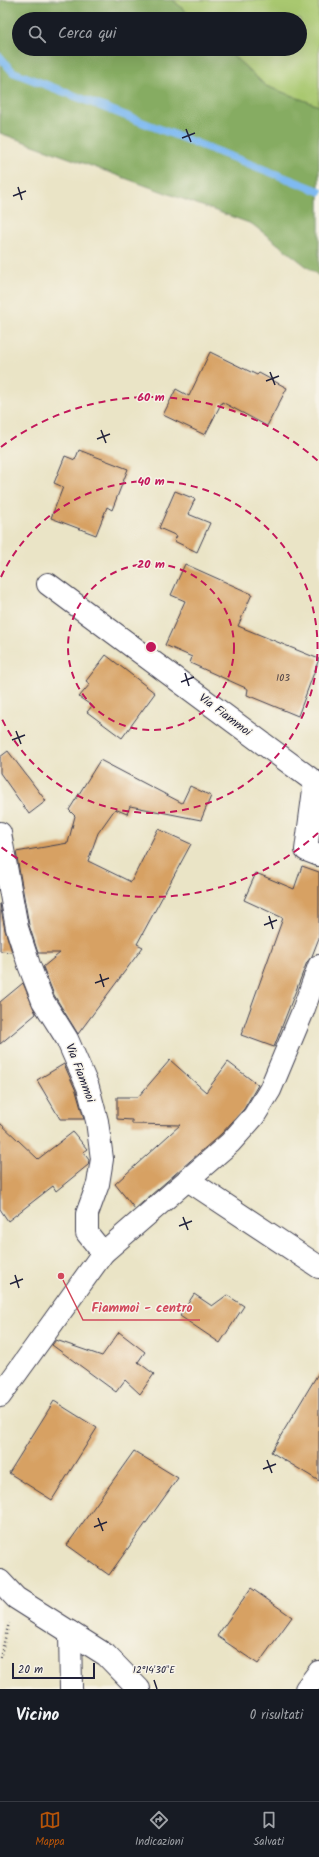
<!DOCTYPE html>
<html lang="it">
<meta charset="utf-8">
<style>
:root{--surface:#171b24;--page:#242831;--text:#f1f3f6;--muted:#9ea1a6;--line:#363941;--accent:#b45309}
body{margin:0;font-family:Kalam,sans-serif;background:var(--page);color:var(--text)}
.scale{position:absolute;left:12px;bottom:10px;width:83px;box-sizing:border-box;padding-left:4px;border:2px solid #22223b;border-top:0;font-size:11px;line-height:14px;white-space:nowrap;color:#22223b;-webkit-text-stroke:3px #f7f3e8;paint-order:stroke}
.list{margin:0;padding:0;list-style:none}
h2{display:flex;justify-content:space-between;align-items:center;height:52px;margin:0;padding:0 16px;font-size:17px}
h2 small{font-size:13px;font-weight:400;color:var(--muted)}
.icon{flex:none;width:22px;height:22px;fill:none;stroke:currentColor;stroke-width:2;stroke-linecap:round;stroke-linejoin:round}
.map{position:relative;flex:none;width:319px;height:1689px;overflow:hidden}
.search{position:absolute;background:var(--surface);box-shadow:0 4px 16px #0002;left:12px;right:12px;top:12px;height:44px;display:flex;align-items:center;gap:10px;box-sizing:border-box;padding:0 14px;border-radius:22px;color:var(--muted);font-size:15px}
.sheet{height:112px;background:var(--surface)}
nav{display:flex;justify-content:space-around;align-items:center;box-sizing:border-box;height:56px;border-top:1px solid var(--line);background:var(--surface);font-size:11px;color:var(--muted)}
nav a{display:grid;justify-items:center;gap:2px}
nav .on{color:var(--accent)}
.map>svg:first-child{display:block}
</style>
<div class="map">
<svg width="319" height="1689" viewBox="0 0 319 1689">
<rect width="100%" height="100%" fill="#f7f3e8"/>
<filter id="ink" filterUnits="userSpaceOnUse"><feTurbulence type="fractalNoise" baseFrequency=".025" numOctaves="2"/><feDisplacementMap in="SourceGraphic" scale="8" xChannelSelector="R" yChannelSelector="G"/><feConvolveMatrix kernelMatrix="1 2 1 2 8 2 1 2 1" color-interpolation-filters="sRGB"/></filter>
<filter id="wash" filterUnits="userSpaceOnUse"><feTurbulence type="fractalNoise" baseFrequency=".012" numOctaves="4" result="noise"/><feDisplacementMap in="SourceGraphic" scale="16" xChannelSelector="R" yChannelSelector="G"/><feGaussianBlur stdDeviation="0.9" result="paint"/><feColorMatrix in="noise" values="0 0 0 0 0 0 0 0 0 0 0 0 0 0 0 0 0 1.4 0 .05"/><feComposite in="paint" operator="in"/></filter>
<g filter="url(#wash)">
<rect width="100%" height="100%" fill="#eae4c6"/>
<path fill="#a9c870" stroke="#667556" d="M173,0H319V106L266,86L226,49H300V19H194Z"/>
<path fill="#86ac62" stroke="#54674e" d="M0,0H173L194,19H19V49H226L266,86L319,106V276L252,224L0,133Z"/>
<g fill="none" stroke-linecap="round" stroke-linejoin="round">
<path stroke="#7fbaf1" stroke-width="8" d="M0,57L13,72L319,191"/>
</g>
<g id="blocks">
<g fill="#d7a163">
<path d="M210,352L257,375L259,373L287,388L267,426L222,402L205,435L163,415L176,389L189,396Z"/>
<path d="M79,450L128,469L112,510L107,507L96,535L51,518L63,487L54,483L65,456L75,460Z"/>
<path d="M175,491L195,499L188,514L210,523L197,552L174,541L177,536L159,528Z"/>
<path d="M185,564L252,594L238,626L319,659L298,716L247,695L248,689L190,663L192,657L165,645L185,601L171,595Z"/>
<path d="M106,655L155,693L122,738L87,712L92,706L79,697L90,684L86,681Z"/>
<path d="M8,751L46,801L29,814L0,773V757Z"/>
<path d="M100,760L182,803L190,786L211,796L201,820L130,806L127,814L115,809L98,833L88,861L131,882L158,829L191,844L137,944L143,947L78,1034L54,995L43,967L60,953H38L29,925L16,852L68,843L75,816L69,810Z"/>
<path d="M302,866L319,872V938L312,956L307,962L274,1047L241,1035L283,918L244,900L256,873L294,889Z"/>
<path d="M0,904L5,930L12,952L0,951Z"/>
<path d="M23,983L36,1014L0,1044V1002Z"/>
<path d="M170,1060L206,1092L228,1062L258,1085L244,1109L221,1134L135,1209L115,1184L180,1125L132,1124V1120L117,1119V1097H138Z"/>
<path d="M64,1064L76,1091L84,1119H60L37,1080Z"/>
<path d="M0,1123L38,1159L73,1132L87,1149L83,1152L89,1160L88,1165L56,1191L53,1186L8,1221L0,1209Z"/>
<path d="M194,1294L212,1306L227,1295L244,1306L220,1343L180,1316Z"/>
<path d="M119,1332L145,1352L138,1362L154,1374L140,1394L125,1380L116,1392L52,1345L56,1340L102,1356Z"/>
<path d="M319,1372V1481L271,1452Z"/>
<path d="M54,1401L97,1428L52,1500L9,1473Z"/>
<path d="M134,1451L178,1478L109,1575L67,1545Z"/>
<path d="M251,1588L292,1617L258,1664L217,1636Z"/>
</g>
</g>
</g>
<g filter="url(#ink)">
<use href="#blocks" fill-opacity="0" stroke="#403f50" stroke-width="1"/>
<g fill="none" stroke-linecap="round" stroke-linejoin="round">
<g stroke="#403f50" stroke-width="24">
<g id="street">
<path d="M48,584L315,782L306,850L319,855"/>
<path d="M0,833L17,928L29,965L43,1001L67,1039L88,1087L97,1121L102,1159L98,1184L87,1214V1233L103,1253"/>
<path d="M188,1180L319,1267"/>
<path d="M0,1581L16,1598L106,1655L139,1689"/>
<path d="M70,1632L71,1689"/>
<path d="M306,1689L319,1672"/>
</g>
</g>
<g stroke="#403f50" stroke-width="24">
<path id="secondary" d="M0,1396L103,1253L230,1143L254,1116L270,1090L303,1011L319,966"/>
</g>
<path stroke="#403f50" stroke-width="2.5" stroke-dasharray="1 3" stroke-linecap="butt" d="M0,1658L9,1623"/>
<use href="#street" stroke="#fff" stroke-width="22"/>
<use href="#secondary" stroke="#fff" stroke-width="22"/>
</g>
</g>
<path fill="none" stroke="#22223b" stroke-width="1.5" d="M186,129L191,142M182,138L195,133M18,187L22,200M13,196L26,191M270,372L275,385M266,381L279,376M101,430L106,443M97,439L110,434M185,673L189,686M181,682L194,677M16,731L21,744M12,740L25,735M269,916L273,929M264,925L277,920M100,974L104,987M95,983L109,978M183,1217L188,1230M179,1226L192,1221M15,1275L19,1288M10,1284L23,1279M267,1460L272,1473M263,1469L276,1464M98,1518L103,1531M94,1527L107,1522M154,1680L157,1689"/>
<g fill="none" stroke="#c2185b" stroke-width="2" stroke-dasharray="7 5">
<circle cx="151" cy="647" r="83"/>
<path d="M1 577A166 166 0 1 1 1 717"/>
<path d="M318 833A250 250 0 0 1 1 847M1 447A250 250 0 0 1 318 461"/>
</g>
<g text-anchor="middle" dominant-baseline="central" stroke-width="3" stroke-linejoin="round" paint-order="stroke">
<g font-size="10" fill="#4f4245">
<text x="283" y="678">103</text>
</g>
<g font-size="12" fill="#22223b" stroke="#f7f3e8">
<text transform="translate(225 715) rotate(37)">Via Fiammoi</text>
<text transform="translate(80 1073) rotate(69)">Via Fiammoi</text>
</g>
</g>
<g font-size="10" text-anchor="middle" fill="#22223b" stroke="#f7f3e8" stroke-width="3" stroke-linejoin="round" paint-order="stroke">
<text x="154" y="1673">12°14'30"E</text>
</g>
<circle cx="151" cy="647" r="6" fill="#c2185b" stroke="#f7f3e8" stroke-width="2"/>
<g font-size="12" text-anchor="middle" font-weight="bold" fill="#c2185b" stroke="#f7f3e8" stroke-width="3" stroke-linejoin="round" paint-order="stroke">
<text x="151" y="401">60 m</text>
<text x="151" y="485">40 m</text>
<text x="151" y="568">20 m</text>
</g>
<path fill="none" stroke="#d1495b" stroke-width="1.5" d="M61 1276L83 1320H200"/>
<circle fill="#d1495b" stroke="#f7f3e8" stroke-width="1.5" cx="61" cy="1276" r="4"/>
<g font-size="13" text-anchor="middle" font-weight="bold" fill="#d1495b" stroke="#f7f3e8" stroke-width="3" stroke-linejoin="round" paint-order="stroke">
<text x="142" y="1312">Fiammoi - centro</text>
</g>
</svg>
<div class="scale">20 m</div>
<div class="search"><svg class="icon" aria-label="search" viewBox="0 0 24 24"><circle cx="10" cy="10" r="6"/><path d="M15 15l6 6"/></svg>Cerca qui</div>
</div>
<section class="sheet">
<h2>Vicino<small>0 risultati</small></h2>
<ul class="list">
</ul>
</section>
<nav>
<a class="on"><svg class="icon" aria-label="map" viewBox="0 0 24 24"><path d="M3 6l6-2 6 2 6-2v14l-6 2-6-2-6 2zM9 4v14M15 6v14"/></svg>Mappa</a>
<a><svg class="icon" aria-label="directions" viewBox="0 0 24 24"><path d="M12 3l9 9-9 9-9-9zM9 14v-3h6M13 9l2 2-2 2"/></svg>Indicazioni</a>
<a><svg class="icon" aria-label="saved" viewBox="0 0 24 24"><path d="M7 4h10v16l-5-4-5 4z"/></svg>Salvati</a>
</nav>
